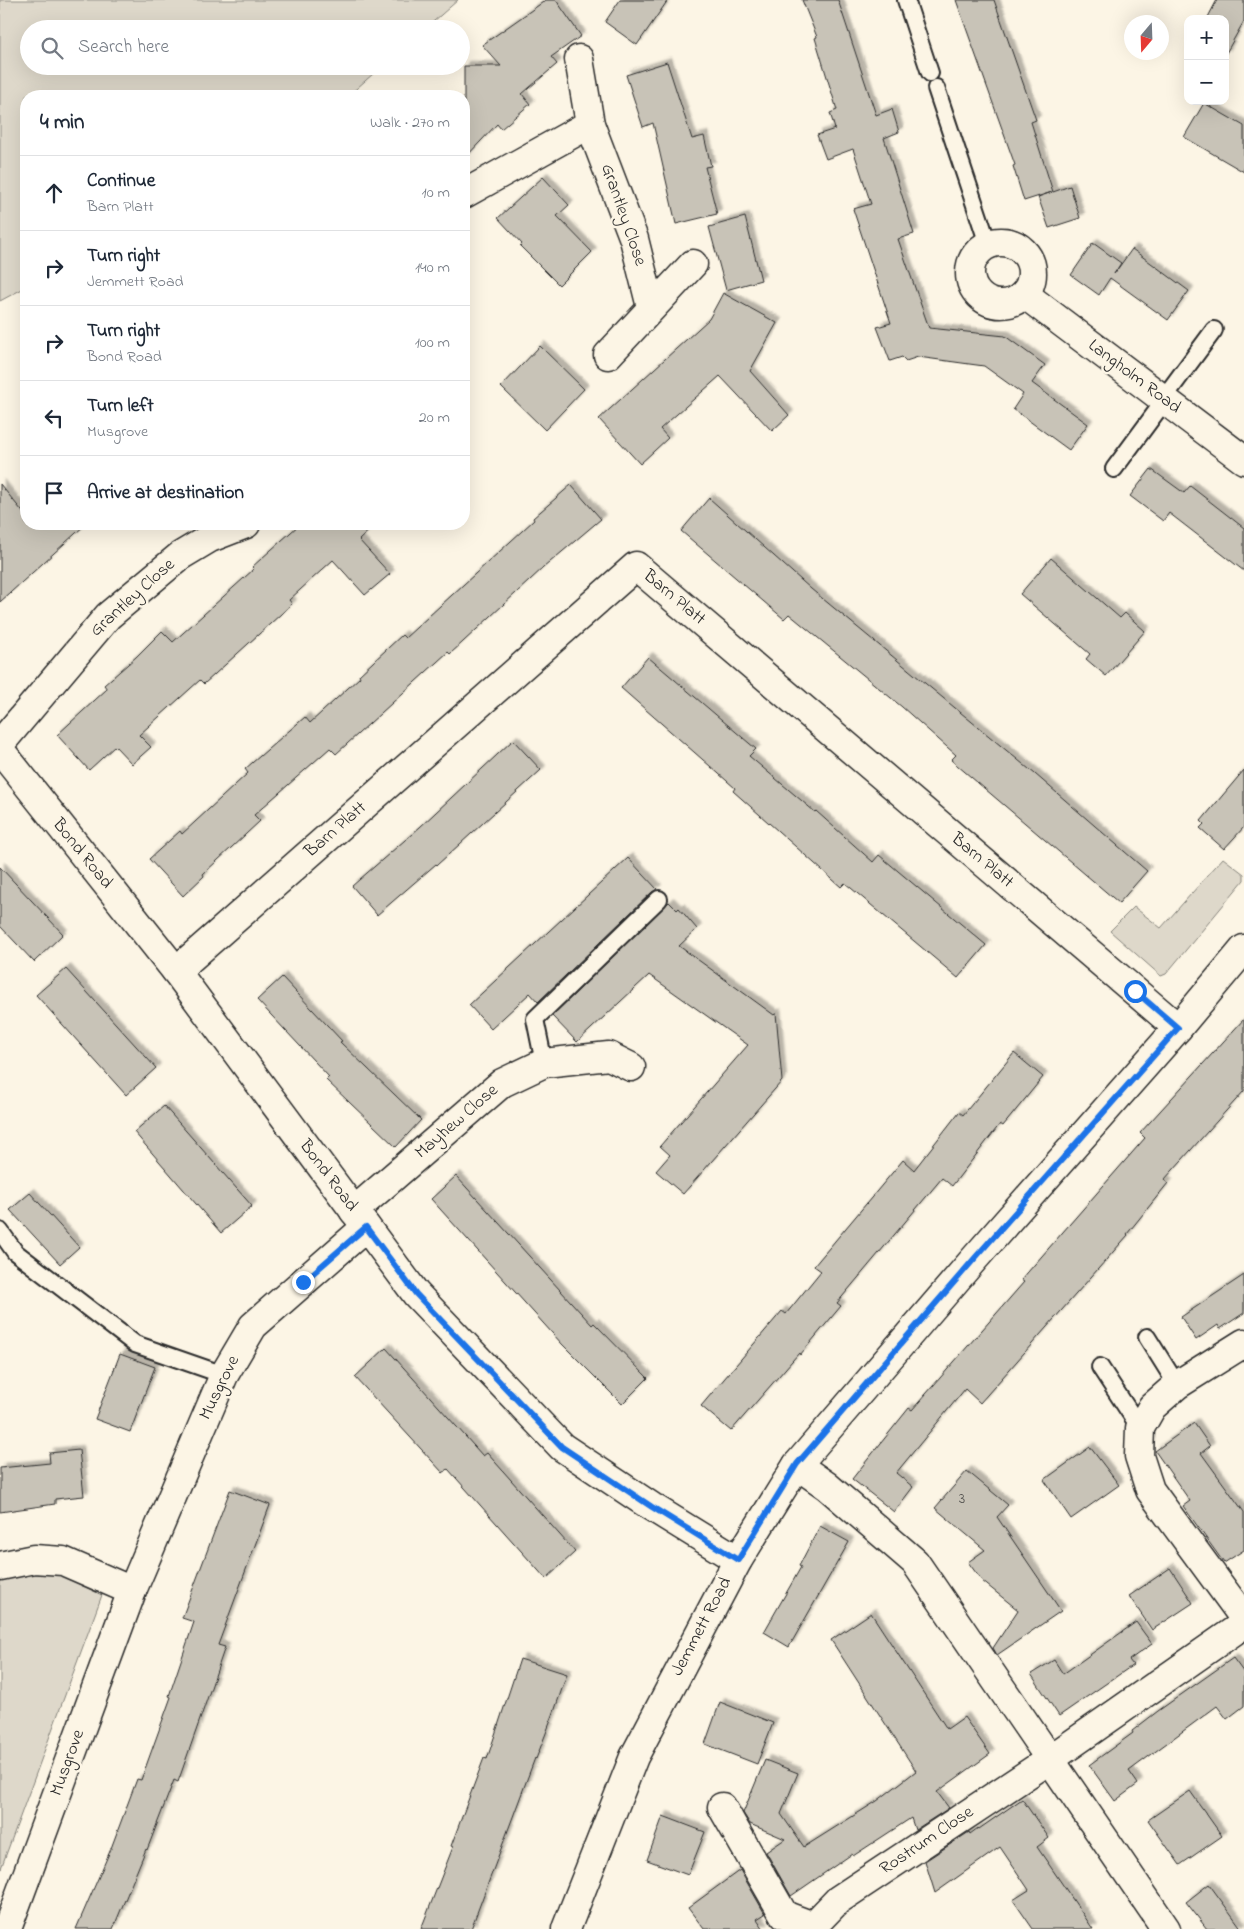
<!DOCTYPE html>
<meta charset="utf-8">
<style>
:root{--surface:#fff;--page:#f6f6f7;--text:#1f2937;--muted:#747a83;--line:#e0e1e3}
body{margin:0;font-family:"Indie Flower",sans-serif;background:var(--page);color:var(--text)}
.controls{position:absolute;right:15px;top:15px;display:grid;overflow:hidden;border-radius:10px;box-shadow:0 5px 20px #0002}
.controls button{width:45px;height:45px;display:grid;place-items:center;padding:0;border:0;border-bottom:1px solid var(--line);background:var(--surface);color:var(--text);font:25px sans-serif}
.compass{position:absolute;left:1124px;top:15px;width:45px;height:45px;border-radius:50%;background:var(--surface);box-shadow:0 5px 20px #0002;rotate:199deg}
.stop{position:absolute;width:15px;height:15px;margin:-11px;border:4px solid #1a73e8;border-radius:50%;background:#fff}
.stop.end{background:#1a73e8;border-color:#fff;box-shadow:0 1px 5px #0008}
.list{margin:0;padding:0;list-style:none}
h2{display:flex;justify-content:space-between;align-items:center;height:65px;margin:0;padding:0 20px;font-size:21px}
h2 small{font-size:16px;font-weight:400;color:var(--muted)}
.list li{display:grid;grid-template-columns:32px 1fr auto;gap:15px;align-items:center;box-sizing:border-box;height:75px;padding:0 20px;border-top:1px solid var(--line)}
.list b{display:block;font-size:19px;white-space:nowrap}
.list p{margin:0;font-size:16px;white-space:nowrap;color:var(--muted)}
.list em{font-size:16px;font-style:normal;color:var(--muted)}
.icon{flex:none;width:28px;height:28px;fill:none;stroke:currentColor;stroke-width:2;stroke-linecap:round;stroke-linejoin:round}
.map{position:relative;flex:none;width:1244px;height:1929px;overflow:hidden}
.search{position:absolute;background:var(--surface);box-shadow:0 5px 20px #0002;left:20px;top:20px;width:450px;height:55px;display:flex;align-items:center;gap:12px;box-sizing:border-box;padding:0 18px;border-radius:28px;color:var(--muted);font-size:19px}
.panel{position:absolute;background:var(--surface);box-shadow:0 5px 20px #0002;left:20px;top:90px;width:450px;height:440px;border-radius:20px}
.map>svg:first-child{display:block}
</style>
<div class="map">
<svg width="1244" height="1929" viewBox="0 0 1244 1929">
<defs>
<filter id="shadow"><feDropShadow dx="4.5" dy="-4.5" stdDeviation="1" flood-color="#0004"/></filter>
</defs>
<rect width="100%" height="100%" fill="#fcf5e5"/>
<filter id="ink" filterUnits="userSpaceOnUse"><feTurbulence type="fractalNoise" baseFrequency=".02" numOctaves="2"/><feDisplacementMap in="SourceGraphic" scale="10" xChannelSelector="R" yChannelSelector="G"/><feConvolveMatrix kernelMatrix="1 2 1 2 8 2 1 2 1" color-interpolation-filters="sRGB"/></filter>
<g filter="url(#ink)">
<g fill="#ded8ca" stroke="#84827a">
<path d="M0,0H458L425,29H29V66H382L348,96H26V287L0,301Z"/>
<path d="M1223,858L1244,874V880L1166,974L1161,976L1110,931L1134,907L1161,928Z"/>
<path d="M53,1572L102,1595L0,1871V1579Z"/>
</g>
<g fill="#c8c3b7" stroke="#2b2b2b" filter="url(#shadow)">
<path d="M546,0H556L581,36L551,57L557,64L522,94L530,104L501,129L497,124L464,159V66H501L482,45Z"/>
<path d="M620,0H668L637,45L605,22Z"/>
<path d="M802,0H838L876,115L892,109L899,132L884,138L914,234L898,239L929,328L1005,336L1045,365L1032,383L1088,424L1069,450L1013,409L1023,394L984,366L918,357L906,361L902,357L890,361L877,327L891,323L853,209L871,204L853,149L826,159L817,135L835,129L830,113L837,110L815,38L817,37Z"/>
<path d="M956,0H994L1036,120L1031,122L1053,192L1070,186L1080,218L1049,228L1038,197L1052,192L1024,201L1013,166L1015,165Z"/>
<path d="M1217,0H1244V21L1225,55V19H1207Z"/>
<path d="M667,62L692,139L704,136L711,166L705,167L717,214L676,224L653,123L643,127L626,75Z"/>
<path d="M1204,103L1244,126V172L1184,137Z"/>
<path d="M543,177L569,205L557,216L592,252L559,285L520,246L522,244L498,218Z"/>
<path d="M745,217L761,280L726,290L709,227Z"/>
<path d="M1093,243L1121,263L1114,274L1132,249L1189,291L1168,320L1110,278L1099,295L1071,275Z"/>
<path d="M723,293L777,323L750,371L789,415L772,431L720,376L660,429L668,438L640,464L599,419L709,319Z"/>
<path d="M540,346L584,389L545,430L501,387Z"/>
<path d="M1151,469L1184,493L1190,486L1244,528V571L1169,513L1163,521L1130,496Z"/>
<path d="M0,484L26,516V524H86L0,602Z"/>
<path d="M571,485L601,519L543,568L450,654L448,652L336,754L330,748L254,815L260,821L203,874L204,876L183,896L149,859L180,831L182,834L248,773L245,769L305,717L310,723L360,677L359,675L402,635L405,638L534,520L533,518Z"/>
<path d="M709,498L811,589L1035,774L1147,871L1119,903L951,760L956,755L902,707L789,614L784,619L681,531Z"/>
<path d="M300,524H376L359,540L390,574L365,595L333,560L289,600L292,604L204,684L200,680L139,735L151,747L132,764L115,746L89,770L57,735L107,689L104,685L136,657L162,631L173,642L254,569L252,567Z"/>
<path d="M1051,558L1120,618L1125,613L1145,631L1106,676L1086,659L1090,654L1020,594Z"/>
<path d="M648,657L756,749L749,756L815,812L816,811L873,862L879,855L986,945L958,978L845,883L841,887L733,791L735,788L621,688Z"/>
<path d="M513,740L541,770L437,865L436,864L377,915L352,886L420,827Z"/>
<path d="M1244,770V827L1224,849L1200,828L1204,824L1201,821Z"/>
<path d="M628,858L657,889L652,892L538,1002L530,993L491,1029L469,1005Z"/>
<path d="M0,867L63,934L34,962L0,926Z"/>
<path d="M669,902L677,910L679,908L697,929L679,946L774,1015L776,1013L782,1081L683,1194L656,1171L670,1155L660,1146L748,1045L649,975L577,1042L552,1016Z"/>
<path d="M66,969L156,1068L126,1095L36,995Z"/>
<path d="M282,977L342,1041L340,1042L421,1120L396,1147L326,1080L329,1077L257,1000Z"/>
<path d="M1244,1019V1091L1164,1180L1168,1183L1127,1234L1128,1235L980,1403L965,1389L896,1473L913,1487L894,1512L852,1479L909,1408L912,1410L1024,1282L1021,1280L1145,1138L1140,1133Z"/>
<path d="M1014,1053L1043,1077L1003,1126L1000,1124L952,1186L942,1178L837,1303L841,1306L800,1355L799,1353L731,1431L701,1406L782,1311L786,1314L821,1271L814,1266L903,1160L914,1170L959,1112L963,1115Z"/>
<path d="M164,1106L252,1206L221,1233L134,1132Z"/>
<path d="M456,1176L592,1325L594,1323L648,1378L622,1404L562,1344L431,1199Z"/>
<path d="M30,1193L79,1247L60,1264L10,1210Z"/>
<path d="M1244,1275V1313L1220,1329L1218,1325L1196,1340L1181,1317Z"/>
<path d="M386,1348L483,1456L487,1453L575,1552L546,1579L448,1469L443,1473L355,1377Z"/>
<path d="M120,1354L155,1367L130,1432L95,1419Z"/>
<path d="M1194,1423L1210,1446L1201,1453L1244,1512V1550L1224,1563L1183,1506L1190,1501L1155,1451Z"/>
<path d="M1090,1447L1119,1485L1071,1519L1044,1480Z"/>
<path d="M79,1450L84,1496L55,1499V1504L0,1512V1468L50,1463L49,1453Z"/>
<path d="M967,1471L1008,1505L997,1517L1061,1611L997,1655L993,1648L1018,1610L982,1581L968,1562L985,1550L935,1508Z"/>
<path d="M230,1490L270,1505L218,1645L225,1647L204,1708L178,1782L174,1780L147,1850L146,1849L113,1929H76L110,1851L137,1779L141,1780L171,1697L169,1696L194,1622L182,1618Z"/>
<path d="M820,1526L849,1542L789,1647L764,1632L801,1567L799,1566Z"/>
<path d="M1170,1568L1193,1603L1152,1630L1129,1596Z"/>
<path d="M871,1613L947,1729L964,1717L990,1754L937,1792L949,1808L915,1830L911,1818L853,1856L852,1854L791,1896L766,1852L785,1839L750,1824L743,1813L765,1760L798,1773L781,1814L804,1847L877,1801L916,1771L831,1640Z"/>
<path d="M1136,1622L1152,1644L1129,1660L1133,1665L1059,1716L1031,1674L1054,1660L1063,1674Z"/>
<path d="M1233,1658L1244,1673V1706L1227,1719L1217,1706L1129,1771L1138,1784L1115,1801L1089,1765L1133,1733L1132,1731L1158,1711Z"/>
<path d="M520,1659L567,1674L553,1715L536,1759L535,1758L471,1929H421L453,1847L451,1846L484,1758L487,1759Z"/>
<path d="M720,1702L773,1723L757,1764L705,1744Z"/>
<path d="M1190,1791L1222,1836L1180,1865L1148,1820Z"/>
<path d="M1022,1799L1049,1838L1037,1847L1093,1929H1033L1013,1900L1029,1890L1000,1847L935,1893L925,1861L969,1832L970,1834L978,1828L979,1829Z"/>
<path d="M663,1816L705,1832L688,1875L647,1860Z"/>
<path d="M740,1870L765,1914L757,1919L764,1929H704L688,1908Z"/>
<path d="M1209,1884L1242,1929H1207L1186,1902Z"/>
</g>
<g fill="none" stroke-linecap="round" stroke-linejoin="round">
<g stroke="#2b2b2b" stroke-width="20">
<g id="service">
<path d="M906,0L930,73"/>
<path d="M936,88L988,244"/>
<path d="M1163,399L1214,330"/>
<path d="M1114,469L1165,400"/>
<path d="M544,1063L535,1019L659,899"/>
<path d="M0,1231L15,1252L135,1344L224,1375"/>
<path d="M1147,1337L1177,1385"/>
<path d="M1100,1367L1140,1428"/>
</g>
</g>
<g stroke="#2b2b2b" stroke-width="31">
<g id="minor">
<path d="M579,59L590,124L634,239L651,307"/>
<path d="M464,194L590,124"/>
<circle cx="1001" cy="273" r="31"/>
<path d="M1024,294L1244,460"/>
<path d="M608,355L693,264"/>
<path d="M0,744L108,616L180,556L210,538L246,524"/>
<path d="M0,750L176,971L416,1294L562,1447L652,1507L738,1560"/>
<path d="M176,971L636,566L1178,1028"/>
<path d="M354,1211L502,1083L544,1063L609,1056L631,1067"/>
<path d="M1244,1343L1177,1385L1152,1407L1140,1428L1139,1456L1150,1490L1244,1618"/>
<path d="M797,1465L827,1486L915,1562L1166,1929"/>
<path d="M0,1566L34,1559L63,1561L132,1591"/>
<path d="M722,1807L784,1915L813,1926"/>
<path d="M7,1929L132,1591L224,1375L253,1326L366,1227"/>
<path d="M566,1929L634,1757L738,1560L797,1465L975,1258L1178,1028L1244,949"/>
<path d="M814,1929L813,1926L838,1900L1049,1760L1244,1624"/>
</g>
</g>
<use href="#service" stroke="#fcf5e5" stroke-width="16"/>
<use href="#minor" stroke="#fcf5e5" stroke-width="28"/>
</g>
</g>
<g fill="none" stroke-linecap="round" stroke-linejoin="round" filter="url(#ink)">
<path stroke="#1a73e8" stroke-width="6" d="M303,1282L366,1227L416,1294L562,1447L652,1507L738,1560L797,1464L975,1258L1178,1028L1135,991"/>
</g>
<g text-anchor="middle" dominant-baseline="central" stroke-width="5" stroke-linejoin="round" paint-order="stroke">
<g font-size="15" fill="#52514e">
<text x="962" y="1499">3</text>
</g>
<g font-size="18" fill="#2b2b2b" stroke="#fcf5e5">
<text transform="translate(623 215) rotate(71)">Grantley Close</text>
<text transform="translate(1134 377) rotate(37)">Langholm Road</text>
<text transform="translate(133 598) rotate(-42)">Grantley Close</text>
<text transform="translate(674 598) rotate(40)">Barn Platt</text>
<text transform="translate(336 830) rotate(-41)">Barn Platt</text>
<text transform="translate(82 854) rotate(51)">Bond Road</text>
<text transform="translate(982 861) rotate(40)">Barn Platt</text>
<text transform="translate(457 1122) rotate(-41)">Mayhew Close</text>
<text transform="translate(328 1176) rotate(53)">Bond Road</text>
<text transform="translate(220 1388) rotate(-64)">Musgrove</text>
<text transform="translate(702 1627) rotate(-62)">Jemmett Road</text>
<text transform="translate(68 1763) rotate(-70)">Musgrove</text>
<text transform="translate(927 1841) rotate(-34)">Rostrum Close</text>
</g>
</g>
</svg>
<div class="controls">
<button>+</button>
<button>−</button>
</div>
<svg class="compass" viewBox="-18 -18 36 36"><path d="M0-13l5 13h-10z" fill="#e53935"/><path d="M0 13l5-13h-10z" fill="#747a83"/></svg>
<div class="stop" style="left:1135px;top:991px"></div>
<div class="stop end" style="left:303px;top:1282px"></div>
<div class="search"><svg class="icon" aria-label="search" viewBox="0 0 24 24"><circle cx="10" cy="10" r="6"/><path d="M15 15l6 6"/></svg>Search here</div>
<section class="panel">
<h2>4 min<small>Walk · 270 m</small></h2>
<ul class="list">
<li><svg class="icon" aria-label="ahead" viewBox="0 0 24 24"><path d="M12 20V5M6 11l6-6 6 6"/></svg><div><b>Continue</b><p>Barn Platt</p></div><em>10 m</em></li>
<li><svg class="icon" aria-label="right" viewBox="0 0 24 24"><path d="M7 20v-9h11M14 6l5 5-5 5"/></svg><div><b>Turn right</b><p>Jemmett Road</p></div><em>140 m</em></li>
<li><svg class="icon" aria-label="right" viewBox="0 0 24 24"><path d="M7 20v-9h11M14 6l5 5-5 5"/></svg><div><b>Turn right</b><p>Bond Road</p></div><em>100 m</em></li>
<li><svg class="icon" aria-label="left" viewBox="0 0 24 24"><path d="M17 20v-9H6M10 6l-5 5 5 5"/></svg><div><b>Turn left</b><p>Musgrove</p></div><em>20 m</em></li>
<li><svg class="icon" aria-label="arrive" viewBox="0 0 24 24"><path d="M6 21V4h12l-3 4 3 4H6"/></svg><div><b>Arrive at destination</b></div></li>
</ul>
</section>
</div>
